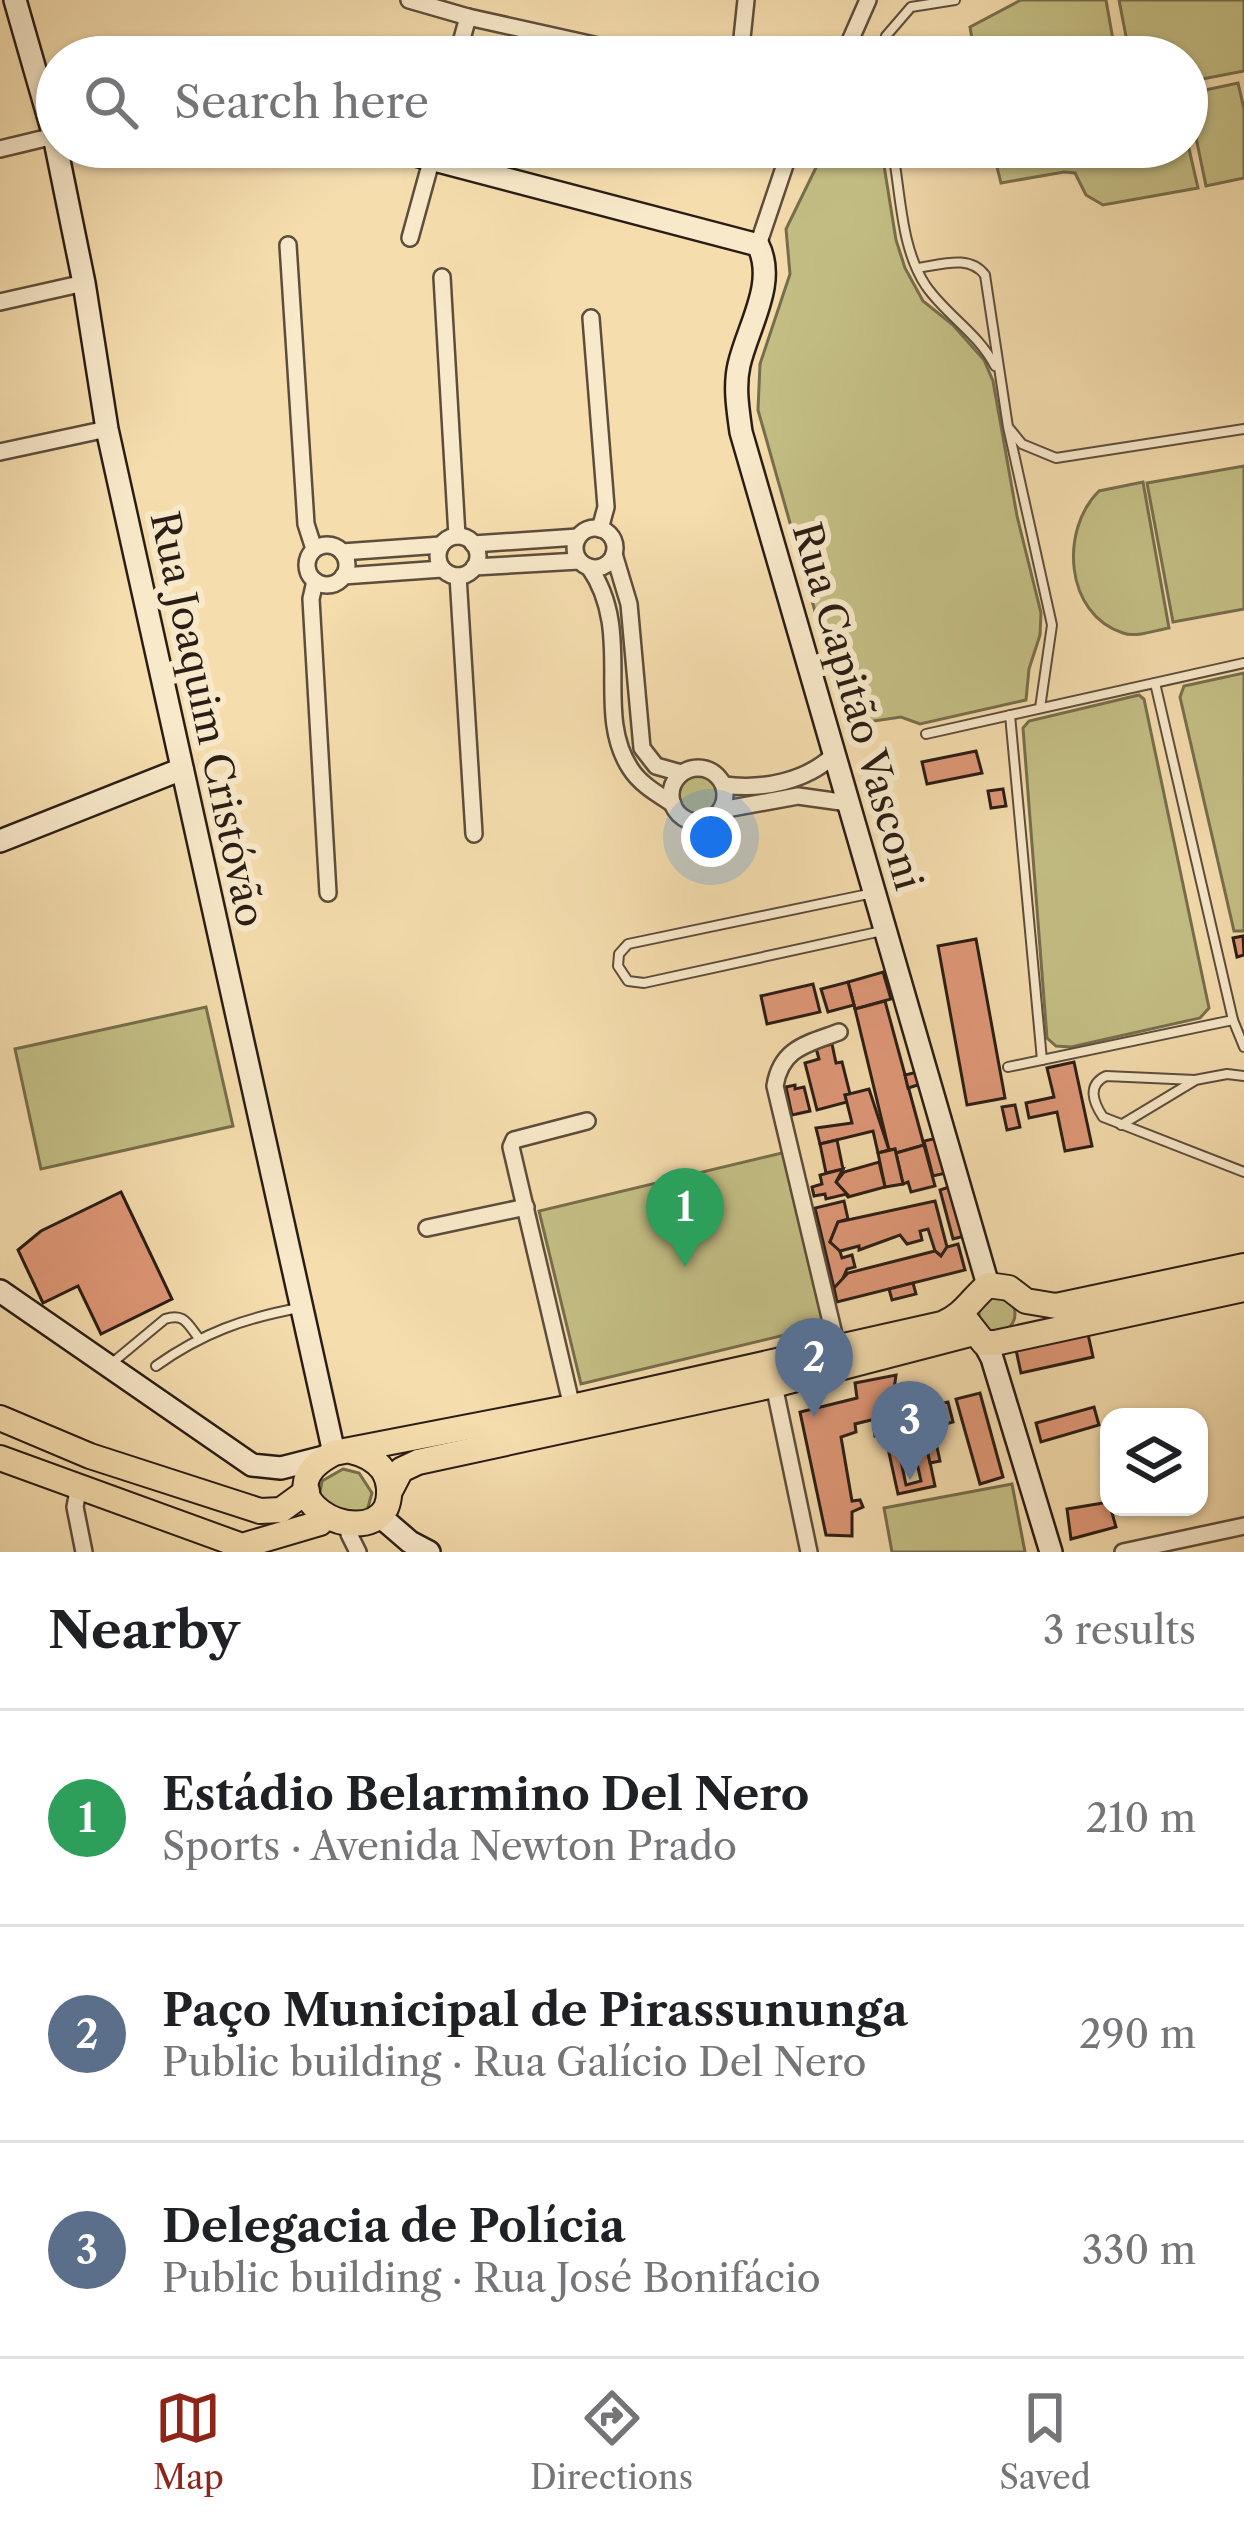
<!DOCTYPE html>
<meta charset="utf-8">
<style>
:root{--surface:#fff;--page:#f2f2f2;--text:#202124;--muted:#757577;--line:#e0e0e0;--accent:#8f2418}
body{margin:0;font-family:"Libre Caslon Text",serif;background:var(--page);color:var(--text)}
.controls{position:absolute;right:36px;bottom:36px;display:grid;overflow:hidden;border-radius:24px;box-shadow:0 3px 9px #0004}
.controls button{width:108px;height:108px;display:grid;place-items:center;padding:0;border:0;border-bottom:3px solid var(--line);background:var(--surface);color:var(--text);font:60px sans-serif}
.you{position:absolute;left:711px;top:837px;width:42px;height:42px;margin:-30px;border:9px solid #fff;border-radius:50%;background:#1a73e8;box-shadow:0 0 0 18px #1a73e833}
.badge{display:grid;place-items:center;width:78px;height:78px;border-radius:50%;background:var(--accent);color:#fff;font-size:39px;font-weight:700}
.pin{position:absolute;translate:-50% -99px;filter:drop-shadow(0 3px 6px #0008)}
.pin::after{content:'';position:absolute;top:63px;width:42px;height:36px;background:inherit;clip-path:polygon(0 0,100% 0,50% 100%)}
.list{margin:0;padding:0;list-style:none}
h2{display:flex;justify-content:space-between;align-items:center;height:156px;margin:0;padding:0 48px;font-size:51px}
h2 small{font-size:39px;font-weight:400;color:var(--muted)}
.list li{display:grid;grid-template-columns:78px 1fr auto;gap:36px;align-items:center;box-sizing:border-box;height:216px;padding:0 48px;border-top:3px solid var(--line)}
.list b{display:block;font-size:45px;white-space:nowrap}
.list p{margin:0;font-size:39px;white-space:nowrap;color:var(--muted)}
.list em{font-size:39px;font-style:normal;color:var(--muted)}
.icon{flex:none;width:66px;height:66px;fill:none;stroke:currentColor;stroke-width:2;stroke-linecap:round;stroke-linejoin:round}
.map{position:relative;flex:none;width:1244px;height:1552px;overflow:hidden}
.search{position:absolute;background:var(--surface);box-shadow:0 3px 9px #0004;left:36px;right:36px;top:36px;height:132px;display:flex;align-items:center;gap:30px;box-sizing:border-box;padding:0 42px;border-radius:66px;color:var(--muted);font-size:45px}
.sheet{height:804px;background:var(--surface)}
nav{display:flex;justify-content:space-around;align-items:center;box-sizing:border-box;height:168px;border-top:3px solid var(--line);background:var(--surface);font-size:33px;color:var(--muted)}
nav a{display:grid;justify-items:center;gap:6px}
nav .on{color:var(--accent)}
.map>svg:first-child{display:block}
</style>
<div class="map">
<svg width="1244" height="1552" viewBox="0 0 1244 1552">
<rect width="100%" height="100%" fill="#f5ddae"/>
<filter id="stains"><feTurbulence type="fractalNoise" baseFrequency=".00167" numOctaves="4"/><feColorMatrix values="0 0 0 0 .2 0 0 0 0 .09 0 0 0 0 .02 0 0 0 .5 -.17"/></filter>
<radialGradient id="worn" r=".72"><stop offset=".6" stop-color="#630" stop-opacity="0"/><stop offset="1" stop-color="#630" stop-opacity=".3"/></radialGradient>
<g fill="#c4bf85" stroke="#776e4d" stroke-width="3">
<path d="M1021,0H1106L1116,57H975L970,27Z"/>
<path d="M1119,0H1244V71L1187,82V57H1130Z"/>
<path d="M1238,83L1244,109V178L1206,186L1187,94Z"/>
<path d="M1187,140L1198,188L1103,205L1086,195L1075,173L1064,172L1001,183L992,147H1187Z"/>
<path d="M826,147H881L896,240L905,268L923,301L953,325L984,360L993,381L1017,516L1041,613L1040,635L1029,669L1026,700L920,724L901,717L854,724L843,710L758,410L760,364L790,274L786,229Z"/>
<path d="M1244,466V609L1173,622L1147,483Z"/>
<path d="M1143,482L1169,628C1156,630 1136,638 1123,633C1064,614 1060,529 1099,491Z"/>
<path d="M1244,673V931H1234L1180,697L1184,686Z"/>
<path d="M1139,695L1144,699L1209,1008L1200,1018L1071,1047L1056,1046L1047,1038L1023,728L1029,721Z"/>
<circle cx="698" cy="795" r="19"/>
<path d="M206,1007L233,1126L41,1169L15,1049Z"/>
<path d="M790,1151L831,1324L581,1384L539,1211Z"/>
<circle cx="997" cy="1314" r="18"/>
<path d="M343,1469L359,1473L372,1493L367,1511L352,1521L319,1498L322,1481Z"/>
<path d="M1012,1484L1025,1552H892L884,1508Z"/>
</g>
<g fill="#e09878" stroke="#2a1d15" stroke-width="3">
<path d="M976,751L982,773L927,784L922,762Z"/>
<path d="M1003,789L1006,806L991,808L988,791Z"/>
<path d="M1243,936L1244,955L1237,957L1233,938Z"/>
<path d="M976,939L1005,1098L967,1105L938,946Z"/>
<path d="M883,972L891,999L855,1009L848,982Z"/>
<path d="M848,982L854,1005L828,1012L821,989Z"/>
<path d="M813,984L820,1012L767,1024L761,996Z"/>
<path d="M885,1001L924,1145L896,1153L895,1149L889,1150L855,1009Z"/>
<path d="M832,1044L836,1063L842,1062L850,1094L845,1095L847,1102L817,1110L805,1063L819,1059L816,1048Z"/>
<path d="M1074,1062L1092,1146L1065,1151L1057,1112L1029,1118L1026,1103L1054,1097L1047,1068Z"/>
<path d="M917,1072L921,1084L908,1088L905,1075Z"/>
<path d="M795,1085V1089L804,1087L810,1111L792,1115L786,1087Z"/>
<path d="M869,1089L889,1150L878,1153L873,1131L820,1144L816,1128L852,1123L845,1095Z"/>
<path d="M1015,1105L1020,1127L1007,1130L1002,1107Z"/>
<path d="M937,1138L946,1173L933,1176L924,1141Z"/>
<path d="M837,1140L843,1169L826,1173L820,1144Z"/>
<path d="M924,1145L935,1186L911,1192L908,1182L903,1184L896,1153Z"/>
<path d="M895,1149L903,1184L885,1187L878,1153Z"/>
<path d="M879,1162L885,1187L848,1197L836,1182L844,1172Z"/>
<path d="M843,1169L836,1182L847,1194L826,1199L825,1194L814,1196L812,1187L822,1184L820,1175Z"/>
<path d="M952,1186L965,1236L953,1239L940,1190Z"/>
<path d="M121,1192L172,1299L101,1334L78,1286L43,1303L18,1250L41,1231Z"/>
<path d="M844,1201L848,1219L838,1222L830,1242L839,1248L842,1258L852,1255L855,1267L847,1269L839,1287L834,1288L815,1208Z"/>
<path d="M935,1201L947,1247L941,1256L935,1251L928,1229L920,1231L922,1240L907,1244L900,1235L859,1250V1246L840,1251L830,1242L838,1222Z"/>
<path d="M958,1244L965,1270L837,1302L834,1288L848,1273L935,1251L941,1256L947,1247Z"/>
<path d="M913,1283L916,1294L892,1300L889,1289Z"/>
<path d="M1088,1334L1093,1357L1021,1373L1016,1350Z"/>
<path d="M896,1375L893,1397L896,1414L855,1424L856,1432L841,1437L852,1501L860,1500L863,1507L852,1512V1536L826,1535L800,1412L857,1398L855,1383Z"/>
<path d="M980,1393L1003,1477L980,1484L956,1399Z"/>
<path d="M948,1402L953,1422L936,1427L930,1406Z"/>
<path d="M1094,1407L1099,1425L1041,1442L1036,1423Z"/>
<path d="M923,1417L925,1424L875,1436L874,1429Z"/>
<path d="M923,1429L935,1486L898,1494L886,1439L896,1437L906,1485L921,1481L910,1432Z"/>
<path d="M935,1438L940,1461L930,1463L925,1440Z"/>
<path d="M1109,1502L1116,1527L1071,1539L1067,1509Z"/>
</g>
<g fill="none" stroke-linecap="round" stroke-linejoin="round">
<g stroke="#5d4d3b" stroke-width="12">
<g id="lane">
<path d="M880,57L886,36L911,7L955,0"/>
<path d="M892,147C901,192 900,247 926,286C947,316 978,333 995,366"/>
<path d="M917,268C941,265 969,254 985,275L1008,427L1052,625L1040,708"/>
<path d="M1009,428L1022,444L1056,458L1244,429"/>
<path d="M1155,683L1233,1020L1244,1047"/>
<path d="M1010,715L1042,1060"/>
<path d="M926,734L1244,663"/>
<path d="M873,893L628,944L619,954L618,966L628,981L644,983L882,931"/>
<path d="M1008,1067L1233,1020"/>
<path d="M1244,1076L1227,1074L1195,1080L1106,1076C1087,1085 1093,1102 1103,1117L1244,1172"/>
<path d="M1121,1125L1194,1081"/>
<path d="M112,1363L165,1319C184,1313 187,1323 198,1337"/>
<path d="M156,1366C202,1333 245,1318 299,1308"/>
</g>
</g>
<g stroke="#5d4d3b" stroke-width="20">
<g id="street">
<path d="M409,0L468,17L648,57"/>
<path d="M457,57L468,17"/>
<path d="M740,57L746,0"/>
<path d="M843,57L868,0"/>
<path d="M0,149L54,136"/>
<path d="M410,238L435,147"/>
<path d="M288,245L306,524L314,549"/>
<path d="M758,245L791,147"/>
<path d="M442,277L457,536"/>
<path d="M0,302L84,283"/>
<path d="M591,318L606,507L600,529"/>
<path d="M0,452L107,429"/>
<circle cx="595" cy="548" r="20"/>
<circle cx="458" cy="556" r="20"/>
<path d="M473,544L578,537"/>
<circle cx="327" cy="565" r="20"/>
<path d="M342,552L441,545"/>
<path d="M614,554L629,604L642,748L656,766L681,773"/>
<path d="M474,567L579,561"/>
<path d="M589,567C635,633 593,711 630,768C640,784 656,793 673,804"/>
<path d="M343,576L442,569"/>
<path d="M458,576L474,834"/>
<path d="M315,581L311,599L328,893"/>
<circle cx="698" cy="795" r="27"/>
<path d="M724,785C762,790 806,782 835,754"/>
<path d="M721,810L798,796L848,803"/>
<path d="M427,1228L526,1207"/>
<path d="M837,1347L775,1086C781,1048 807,1044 839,1032"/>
<path d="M774,1385L809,1552"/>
<path d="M572,1407L511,1147L514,1140L587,1121"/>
<path d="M79,1485L75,1507L84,1552"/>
<path d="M349,1534L358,1552"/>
<path d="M1123,1552L1244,1526"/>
</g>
</g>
<g stroke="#2a1d15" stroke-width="26">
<g id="secondary">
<path d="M15,0L54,136L84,283L107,429L334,1453"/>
<path d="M385,147L758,245C777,283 748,326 739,365C734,387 738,410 741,432L988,1285"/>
<path d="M0,841L182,769"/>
<path d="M0,1291L252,1465L281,1468L328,1456"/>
<path d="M984,1343L992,1358L1051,1552"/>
<path d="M381,1517L410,1542L429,1552"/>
</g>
</g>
<g stroke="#2a1d15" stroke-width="28">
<g id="primary">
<path d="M966,1320L984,1343H995L1244,1289"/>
<path d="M0,1418L90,1456L260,1511L281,1510L307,1491"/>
<path d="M351,1451C364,1454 375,1459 383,1470C390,1481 391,1496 386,1508C360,1552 256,1493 334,1453L572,1407L942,1324C964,1315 971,1299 988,1285L1009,1288L1026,1301L1056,1306L1244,1266"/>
<path d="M0,1458L242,1546L320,1523"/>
<path d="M389,1493L401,1470L418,1462L774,1385L974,1333"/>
</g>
</g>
<use href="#lane" stroke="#f8e9ca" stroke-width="8"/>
<use href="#street" stroke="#f8e9ca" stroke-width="15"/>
<use href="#secondary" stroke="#f8e9ca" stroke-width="21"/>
<use href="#primary" stroke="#f5ddae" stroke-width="24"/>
</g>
<g text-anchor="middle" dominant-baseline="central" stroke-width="12" stroke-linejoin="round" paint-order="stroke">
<g font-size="39" fill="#2a1d15" stroke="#f8e9ca">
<text transform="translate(858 706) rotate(74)">Rua Capitão Vasconi</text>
<text transform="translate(208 719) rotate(78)">Rua Joaquim Cristóvão</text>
</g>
</g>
<rect width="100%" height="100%" filter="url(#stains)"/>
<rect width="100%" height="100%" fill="url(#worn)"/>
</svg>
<div class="controls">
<button><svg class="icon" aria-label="layers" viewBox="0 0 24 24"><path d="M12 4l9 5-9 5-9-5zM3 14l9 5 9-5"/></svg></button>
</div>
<div class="you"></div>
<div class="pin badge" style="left:685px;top:1267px;background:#2e9e5b">1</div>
<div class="pin badge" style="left:814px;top:1417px;background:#5c6f8a">2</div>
<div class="pin badge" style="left:910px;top:1480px;background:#5c6f8a">3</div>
<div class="search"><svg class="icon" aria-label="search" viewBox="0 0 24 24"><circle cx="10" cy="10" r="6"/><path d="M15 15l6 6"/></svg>Search here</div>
</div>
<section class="sheet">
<h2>Nearby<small>3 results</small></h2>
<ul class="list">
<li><span class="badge" style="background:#2e9e5b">1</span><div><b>Estádio Belarmino Del Nero</b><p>Sports · Avenida Newton Prado</p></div><em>210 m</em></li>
<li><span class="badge" style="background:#5c6f8a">2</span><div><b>Paço Municipal de Pirassununga</b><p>Public building · Rua Galício Del Nero</p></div><em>290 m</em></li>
<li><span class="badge" style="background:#5c6f8a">3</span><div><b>Delegacia de Polícia</b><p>Public building · Rua José Bonifácio</p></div><em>330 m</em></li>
</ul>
</section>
<nav>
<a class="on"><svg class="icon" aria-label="map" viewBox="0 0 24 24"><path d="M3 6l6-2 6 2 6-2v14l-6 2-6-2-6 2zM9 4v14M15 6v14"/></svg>Map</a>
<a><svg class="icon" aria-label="directions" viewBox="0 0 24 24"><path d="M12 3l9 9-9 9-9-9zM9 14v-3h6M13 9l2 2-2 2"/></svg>Directions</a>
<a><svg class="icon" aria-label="saved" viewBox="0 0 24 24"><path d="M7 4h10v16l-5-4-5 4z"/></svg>Saved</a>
</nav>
